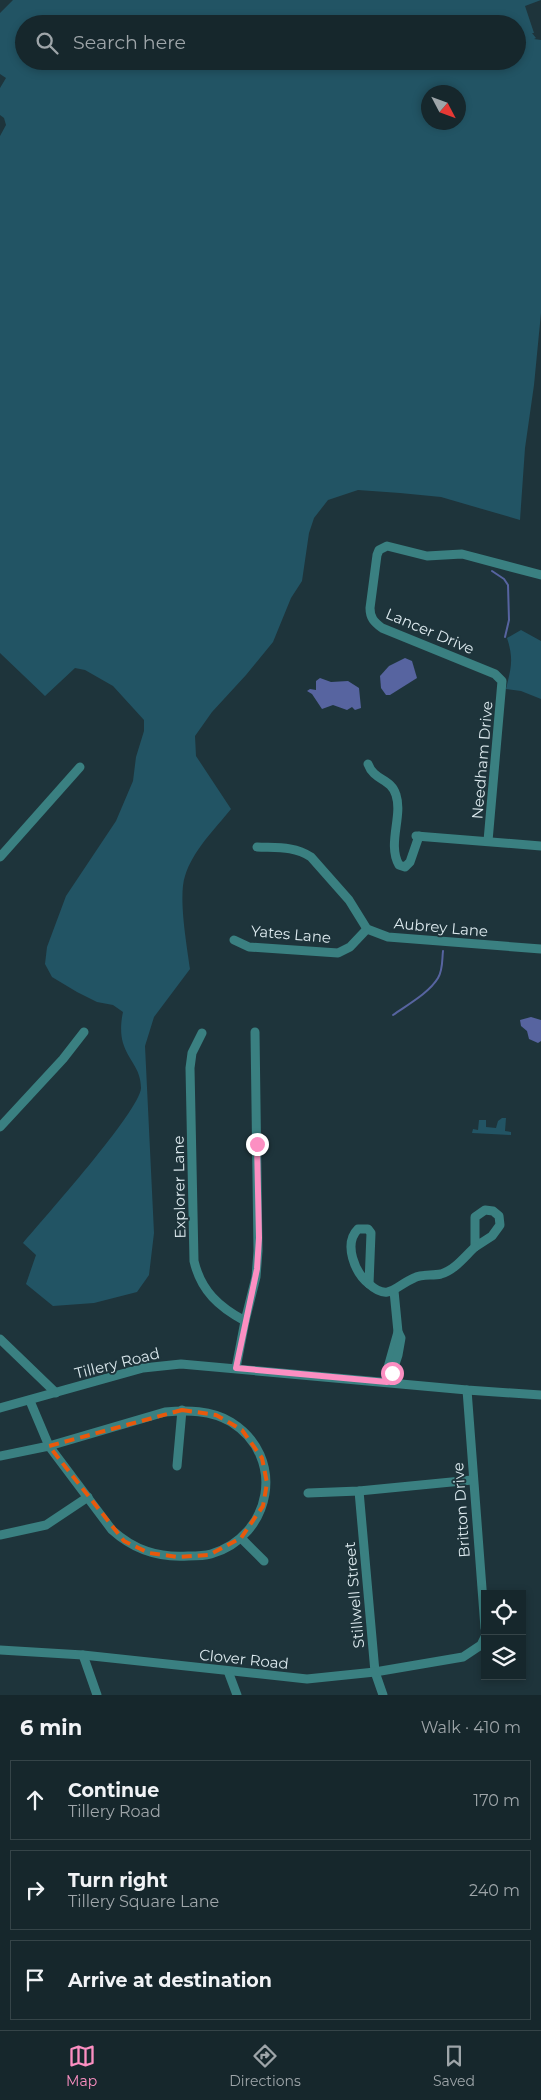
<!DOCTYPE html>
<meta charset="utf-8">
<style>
:root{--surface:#16272c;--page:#233338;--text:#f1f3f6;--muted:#9ea5a9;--line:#354448;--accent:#fc8fc2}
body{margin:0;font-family:Montserrat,sans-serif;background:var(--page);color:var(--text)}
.controls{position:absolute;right:15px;bottom:15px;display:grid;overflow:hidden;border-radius:0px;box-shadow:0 2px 8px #0003}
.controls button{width:45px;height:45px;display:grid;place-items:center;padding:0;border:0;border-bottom:1px solid var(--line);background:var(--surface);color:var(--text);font:25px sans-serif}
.compass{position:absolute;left:421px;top:85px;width:45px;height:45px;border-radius:50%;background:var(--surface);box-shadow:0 2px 8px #0003;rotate:131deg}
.stop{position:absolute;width:15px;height:15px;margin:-11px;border:4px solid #fc8fc2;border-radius:50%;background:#fff}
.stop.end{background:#fc8fc2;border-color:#fff;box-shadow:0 1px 5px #0008}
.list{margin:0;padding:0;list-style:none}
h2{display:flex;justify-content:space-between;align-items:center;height:65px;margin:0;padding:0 20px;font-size:21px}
h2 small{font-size:16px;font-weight:400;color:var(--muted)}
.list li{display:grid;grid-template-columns:32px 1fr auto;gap:15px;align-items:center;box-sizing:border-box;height:80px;margin:0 10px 10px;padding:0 10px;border:1px solid var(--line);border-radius:0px}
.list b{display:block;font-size:19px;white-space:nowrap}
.list p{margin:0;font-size:16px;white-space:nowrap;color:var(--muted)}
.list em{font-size:16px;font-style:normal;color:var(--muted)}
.icon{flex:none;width:28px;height:28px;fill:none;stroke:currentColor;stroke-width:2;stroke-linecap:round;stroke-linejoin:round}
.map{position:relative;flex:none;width:541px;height:1695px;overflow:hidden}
.search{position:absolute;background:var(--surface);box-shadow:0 2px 8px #0003;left:15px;right:15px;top:15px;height:55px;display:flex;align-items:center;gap:12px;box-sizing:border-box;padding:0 18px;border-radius:28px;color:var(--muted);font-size:19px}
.sheet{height:335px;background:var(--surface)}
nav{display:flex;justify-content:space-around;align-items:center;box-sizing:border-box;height:70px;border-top:1px solid var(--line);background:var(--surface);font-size:14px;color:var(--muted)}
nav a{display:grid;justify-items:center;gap:2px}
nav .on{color:var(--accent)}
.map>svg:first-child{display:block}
</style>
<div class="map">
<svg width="541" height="1695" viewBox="0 0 541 1695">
<rect width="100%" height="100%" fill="#1e343b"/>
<g fill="#225464" fill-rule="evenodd">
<path d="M13,0H541L525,6L534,33H532L536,38L534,39L541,40V313L534,385L525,448L520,520L441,497L400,493L358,490L328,500L314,518L309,533L302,581L291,598L273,642L246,675L212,712L195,736L196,756L231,809C215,829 193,850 185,876C178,897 187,946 190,969L154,1017L145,1046L154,1233L149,1275L137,1292L94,1303L53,1306L26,1284L36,1255L23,1243C43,1219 140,1111 141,1088C141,1068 128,1060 123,1043C120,1033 121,1021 123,1012L113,1005L97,1002L77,992L52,977L45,964L47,947L66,896L116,821L133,781L136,757L144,731V720L113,686L85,670L75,668L45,696L0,653V136L6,125L4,118L0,115V88L6,78L0,74V13ZM24,24H517V61H24ZM428,92H458V122H428Z"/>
<path d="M521,630L541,641V699L521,691L506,689C511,668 514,659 507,638Z"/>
<path d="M502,1118H506L505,1131L511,1132V1135L472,1133L473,1129L478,1130L479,1120H486V1127L496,1128L498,1121Z"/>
</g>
<g fill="#5764a0">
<path d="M405,658L412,661L417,678L390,695H386L381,688L380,676L389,666Z"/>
<path d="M320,678L331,682L348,681L359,688L361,708L355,710L352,707L347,710L333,705L322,709L312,694L307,691L310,689L316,690V681Z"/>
<path d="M531,1017L541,1020V1041L538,1043L529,1039L527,1031L521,1026L520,1020Z"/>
</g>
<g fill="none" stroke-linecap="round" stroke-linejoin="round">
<g stroke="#5764a0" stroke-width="2">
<path d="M492,571L504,579L508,585L509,620L505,637"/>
<path d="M393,1015C407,1005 429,993 438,978C443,970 442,959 443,951"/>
</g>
<g stroke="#3a8081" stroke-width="9">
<path d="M368,764C374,781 391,778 396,795C403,816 387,844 399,865L405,867L410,862L419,836"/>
<path d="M416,836L541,846"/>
<path d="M488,841L502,681L495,674L382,628C374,622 370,618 370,608L377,555L379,550L387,546L427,556L462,554L541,575"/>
<path d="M257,847C277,848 294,846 311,857L349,900L367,929L388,937L541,949"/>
<path d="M0,857L80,767"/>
<path d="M234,940L249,947L338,953L350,947L367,929"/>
<path d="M202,1033L192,1053L190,1068L194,1261C201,1291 219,1307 245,1321"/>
<path d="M0,1127L63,1059L84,1032"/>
<path d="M485,1210L493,1211L499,1216L500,1225L492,1236L475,1247V1217Z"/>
<path d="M358,1229H368L371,1233L369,1284C355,1273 343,1244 358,1229Z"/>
<path d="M369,1284C389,1302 395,1286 414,1278C422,1274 432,1276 441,1274C455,1270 465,1256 475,1247"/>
<path d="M0,1339L56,1393"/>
<path d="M236,1368L245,1321L256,1277L258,1251L255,1032"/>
<path d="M388,1377L387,1371L398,1332"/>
<path d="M387,1382L388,1377L392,1373L398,1355L401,1338L398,1332L394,1291"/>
<path d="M467,1390L485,1628"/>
<path d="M0,1408L143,1368L181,1364L467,1390L541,1395"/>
<path d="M0,1456L49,1446L165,1412C187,1410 211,1410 231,1422C287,1457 272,1536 211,1554C204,1556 195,1556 188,1556C158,1558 134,1550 112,1530L49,1446L30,1401"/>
<path d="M177,1466L182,1410"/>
<path d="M359,1491L375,1672L383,1695"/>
<path d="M308,1493L359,1491L472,1480"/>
<path d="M0,1535L46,1525L88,1497"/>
<path d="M241,1538L264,1561"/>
<path d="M0,1650L83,1655L307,1679L375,1672L463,1657L481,1645L485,1637"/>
<path d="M83,1655L97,1695"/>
<path d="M228,1671L237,1695"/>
</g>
</g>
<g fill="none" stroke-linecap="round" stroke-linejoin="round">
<path stroke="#fc8fc2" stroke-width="6" d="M257,1144L259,1238L257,1269L236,1368L387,1382L392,1373"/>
</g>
<path fill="none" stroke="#e8590c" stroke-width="4" stroke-dasharray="10 6" stroke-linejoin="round" d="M182,1410L216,1415L242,1430L262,1458L267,1483L263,1506L241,1538L209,1555L178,1557L149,1553L124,1541L49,1446Z"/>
<g text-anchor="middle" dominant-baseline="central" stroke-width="4" stroke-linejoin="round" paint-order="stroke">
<g font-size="15" fill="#ddeaef" stroke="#1e343b">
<text transform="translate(430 631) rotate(23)">Lancer Drive</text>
<text transform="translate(482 760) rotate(-85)">Needham Drive</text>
<text transform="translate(441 927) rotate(5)">Aubrey Lane</text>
<text transform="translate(291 934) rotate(5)">Yates Lane</text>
<text transform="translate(179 1187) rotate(-91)">Explorer Lane</text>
<text transform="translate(117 1363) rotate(-14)">Tillery Road</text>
<text transform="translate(461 1510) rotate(-94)">Britton Drive</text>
<text transform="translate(354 1595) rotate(-95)">Stillwell Street</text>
<text transform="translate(244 1659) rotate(6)">Clover Road</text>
</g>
</g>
</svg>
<div class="controls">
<button><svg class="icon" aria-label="locate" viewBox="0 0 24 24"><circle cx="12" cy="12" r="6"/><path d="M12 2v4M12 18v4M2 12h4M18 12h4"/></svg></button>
<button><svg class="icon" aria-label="layers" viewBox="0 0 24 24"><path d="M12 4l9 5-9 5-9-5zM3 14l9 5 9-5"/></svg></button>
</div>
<svg class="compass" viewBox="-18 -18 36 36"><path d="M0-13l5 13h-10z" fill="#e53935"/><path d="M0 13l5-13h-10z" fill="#9ea5a9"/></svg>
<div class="stop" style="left:392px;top:1373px"></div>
<div class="stop end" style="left:257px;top:1144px"></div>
<div class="search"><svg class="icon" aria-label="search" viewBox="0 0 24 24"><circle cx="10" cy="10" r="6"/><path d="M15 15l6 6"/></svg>Search here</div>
</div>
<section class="sheet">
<h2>6 min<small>Walk · 410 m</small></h2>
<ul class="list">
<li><svg class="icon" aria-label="ahead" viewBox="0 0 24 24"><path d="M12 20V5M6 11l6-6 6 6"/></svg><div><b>Continue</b><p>Tillery Road</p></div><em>170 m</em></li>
<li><svg class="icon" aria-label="right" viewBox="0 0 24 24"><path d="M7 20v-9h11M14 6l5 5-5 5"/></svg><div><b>Turn right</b><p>Tillery Square Lane</p></div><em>240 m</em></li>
<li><svg class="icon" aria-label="arrive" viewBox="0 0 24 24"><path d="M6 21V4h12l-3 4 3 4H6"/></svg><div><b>Arrive at destination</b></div></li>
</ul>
</section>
<nav>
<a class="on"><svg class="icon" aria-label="map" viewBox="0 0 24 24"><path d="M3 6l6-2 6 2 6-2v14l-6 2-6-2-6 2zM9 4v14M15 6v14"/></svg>Map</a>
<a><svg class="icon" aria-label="directions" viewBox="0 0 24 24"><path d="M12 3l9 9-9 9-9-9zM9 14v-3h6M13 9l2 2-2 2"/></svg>Directions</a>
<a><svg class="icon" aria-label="saved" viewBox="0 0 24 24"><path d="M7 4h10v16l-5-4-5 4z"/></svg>Saved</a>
</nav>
